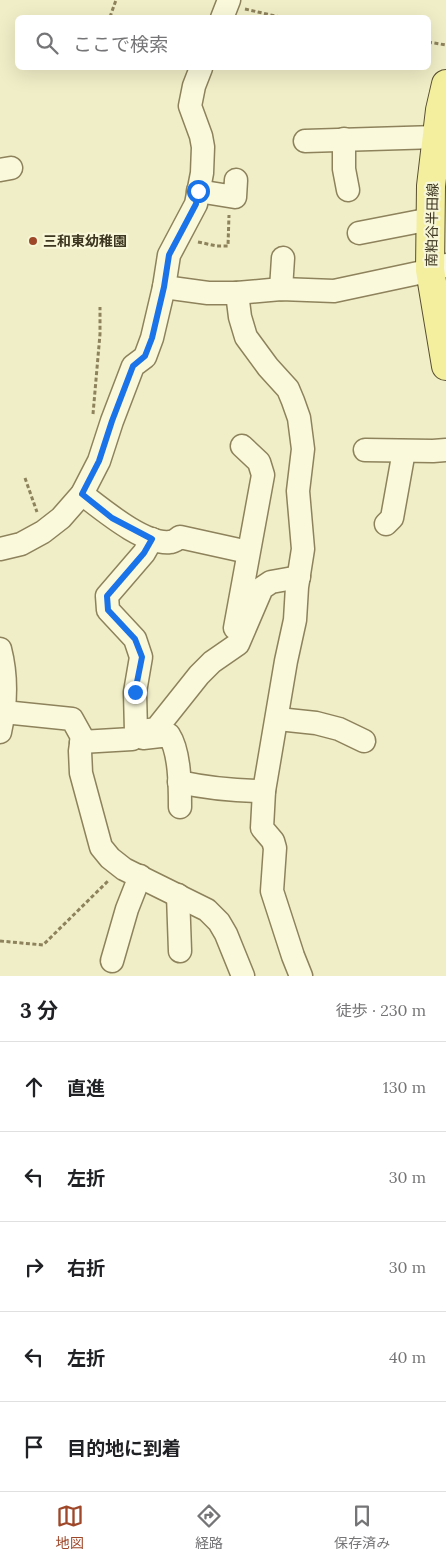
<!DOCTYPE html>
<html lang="ja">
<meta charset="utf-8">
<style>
:root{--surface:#fff;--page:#f2f2f2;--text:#202124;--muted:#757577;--line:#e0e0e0;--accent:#9e4729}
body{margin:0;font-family:Lora,"Noto Sans JP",serif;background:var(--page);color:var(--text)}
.stop{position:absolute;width:15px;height:15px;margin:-11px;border:4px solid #1a73e8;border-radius:50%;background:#fff}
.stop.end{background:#1a73e8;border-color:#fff;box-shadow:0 1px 5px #0008}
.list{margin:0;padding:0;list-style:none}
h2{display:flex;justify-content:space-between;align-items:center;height:65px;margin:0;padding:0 20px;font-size:21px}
h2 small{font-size:16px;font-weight:400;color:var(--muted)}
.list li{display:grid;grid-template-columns:32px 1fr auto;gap:15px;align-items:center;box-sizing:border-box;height:90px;padding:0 20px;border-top:1px solid var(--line)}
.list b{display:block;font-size:19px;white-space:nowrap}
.list em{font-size:16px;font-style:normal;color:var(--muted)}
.icon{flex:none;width:28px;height:28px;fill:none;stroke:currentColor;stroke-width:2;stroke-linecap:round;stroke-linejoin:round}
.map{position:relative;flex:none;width:446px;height:976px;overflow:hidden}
.search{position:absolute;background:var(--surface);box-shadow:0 5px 20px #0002;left:15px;right:15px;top:15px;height:55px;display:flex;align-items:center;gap:12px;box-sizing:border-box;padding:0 18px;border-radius:8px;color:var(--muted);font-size:19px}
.sheet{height:515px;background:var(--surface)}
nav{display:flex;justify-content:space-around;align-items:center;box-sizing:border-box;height:70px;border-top:1px solid var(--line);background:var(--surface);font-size:14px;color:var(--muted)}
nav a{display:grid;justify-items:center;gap:2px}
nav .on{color:var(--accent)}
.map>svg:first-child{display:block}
</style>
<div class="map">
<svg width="446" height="976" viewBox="0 0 446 976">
<rect width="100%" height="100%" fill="#f0eec7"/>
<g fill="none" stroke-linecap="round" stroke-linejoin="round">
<g stroke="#8d825b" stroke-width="25">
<g id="minor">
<path d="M222,18L229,0"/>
<path d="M344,139V169L348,190"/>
<path d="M305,141L437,137"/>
<path d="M0,170L11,168"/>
<path d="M198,191L235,197L236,180"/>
<path d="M359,233L431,219"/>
<path d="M164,287L208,293H237L281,289L334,291L437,269L446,265"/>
<path d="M281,289L283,258"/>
<path d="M237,293L240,317L246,337L268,367L288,389L293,401L299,418L303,449L298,491L303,549L297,587L295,620L286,661L264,791L262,828L273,841L275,848L272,891L293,956L301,976"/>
<path d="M365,450L433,451L446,450"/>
<path d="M82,494C102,509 144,545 170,542C174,542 177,539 180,537L248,552"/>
<path d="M386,524L392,518L404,451"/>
<path d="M0,549L21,544L43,532L61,518L82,494L99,461L112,421L133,366L145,357L152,338L164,287L169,255L196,204L202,173L203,147L201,136L190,106L194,86L201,68"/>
<path d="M235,628L263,475L259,462L242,446"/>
<path d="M0,649C7,676 6,705 0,732"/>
<path d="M4,712L72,719L82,737L80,751L81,773L101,847L110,858L124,869L207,910L219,922L226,934L243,976"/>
<path d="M278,719L316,723L339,729L364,741"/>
<path d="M136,732L135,692L141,657L135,639L108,610L107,596L144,553L152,539"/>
<path d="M143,738L169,735C180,752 180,786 180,807"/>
<path d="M81,742L132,739L136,732L156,729L199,675L212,662L238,644L262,588L271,582L299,577"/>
<path d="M179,782C207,788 236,791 264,791"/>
<path d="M178,895L180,951"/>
<path d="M112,961L127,909L140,876"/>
</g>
</g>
<g stroke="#5a4f2f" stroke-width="30">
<path id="major" d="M446,84L440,110L431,186L430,270L446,366"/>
</g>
<g stroke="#8d825b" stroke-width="3" stroke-dasharray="4 2.5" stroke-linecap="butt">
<path d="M245,9L284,18"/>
<path d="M110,17L116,0"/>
<path d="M428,42L446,45"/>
<path d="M198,242L217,246H228L229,215"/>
<path d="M93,414L100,334V307"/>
<path d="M25,478L37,512"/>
<path d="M0,941L43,945L109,880"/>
</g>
<use href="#minor" stroke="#faf9db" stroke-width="22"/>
<use href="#major" stroke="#f3ef9f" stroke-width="28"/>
</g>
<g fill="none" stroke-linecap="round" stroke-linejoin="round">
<path stroke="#1a73e8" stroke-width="6" d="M135,692L142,657L135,639L108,610L107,596L144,553L152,539L112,518L82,494L99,461L112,421L133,366L145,356L152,338L164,287L169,255L196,204L198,191"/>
</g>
<circle fill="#9e4729" stroke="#f7f6d7" stroke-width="2" cx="33" cy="241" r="5"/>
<g text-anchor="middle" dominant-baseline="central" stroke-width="4.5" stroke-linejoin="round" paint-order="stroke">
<g font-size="14" fill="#3c3520" stroke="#f7f6d7">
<text transform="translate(432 225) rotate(-89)">南粕谷半田線</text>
</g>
<g font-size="14" font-weight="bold" fill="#3c3520" stroke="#f7f6d7" text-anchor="start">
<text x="43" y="241">三和東幼稚園</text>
</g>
</g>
</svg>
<div class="stop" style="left:198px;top:191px"></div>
<div class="stop end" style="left:135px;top:692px"></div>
<div class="search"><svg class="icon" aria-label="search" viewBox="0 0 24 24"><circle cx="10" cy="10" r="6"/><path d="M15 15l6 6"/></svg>ここで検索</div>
</div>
<section class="sheet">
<h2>3 分<small>徒歩 · 230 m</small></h2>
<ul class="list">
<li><svg class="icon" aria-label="ahead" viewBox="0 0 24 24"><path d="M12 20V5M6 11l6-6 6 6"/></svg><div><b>直進</b></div><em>130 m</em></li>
<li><svg class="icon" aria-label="left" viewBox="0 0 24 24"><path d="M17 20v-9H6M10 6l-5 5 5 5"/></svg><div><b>左折</b></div><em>30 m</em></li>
<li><svg class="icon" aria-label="right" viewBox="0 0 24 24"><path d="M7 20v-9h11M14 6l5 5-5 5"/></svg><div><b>右折</b></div><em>30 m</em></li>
<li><svg class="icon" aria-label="left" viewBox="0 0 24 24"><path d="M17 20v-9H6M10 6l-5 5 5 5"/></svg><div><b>左折</b></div><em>40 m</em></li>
<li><svg class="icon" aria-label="arrive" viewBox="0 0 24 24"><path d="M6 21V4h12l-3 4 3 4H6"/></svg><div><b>目的地に到着</b></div></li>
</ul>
</section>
<nav>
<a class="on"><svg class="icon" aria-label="map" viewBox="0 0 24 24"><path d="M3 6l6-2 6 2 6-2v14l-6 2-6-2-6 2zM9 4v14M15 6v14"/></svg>地図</a>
<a><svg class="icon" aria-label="directions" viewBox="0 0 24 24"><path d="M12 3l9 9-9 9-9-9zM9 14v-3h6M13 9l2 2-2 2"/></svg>経路</a>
<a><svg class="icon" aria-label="saved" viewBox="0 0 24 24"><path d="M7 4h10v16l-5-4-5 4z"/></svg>保存済み</a>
</nav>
